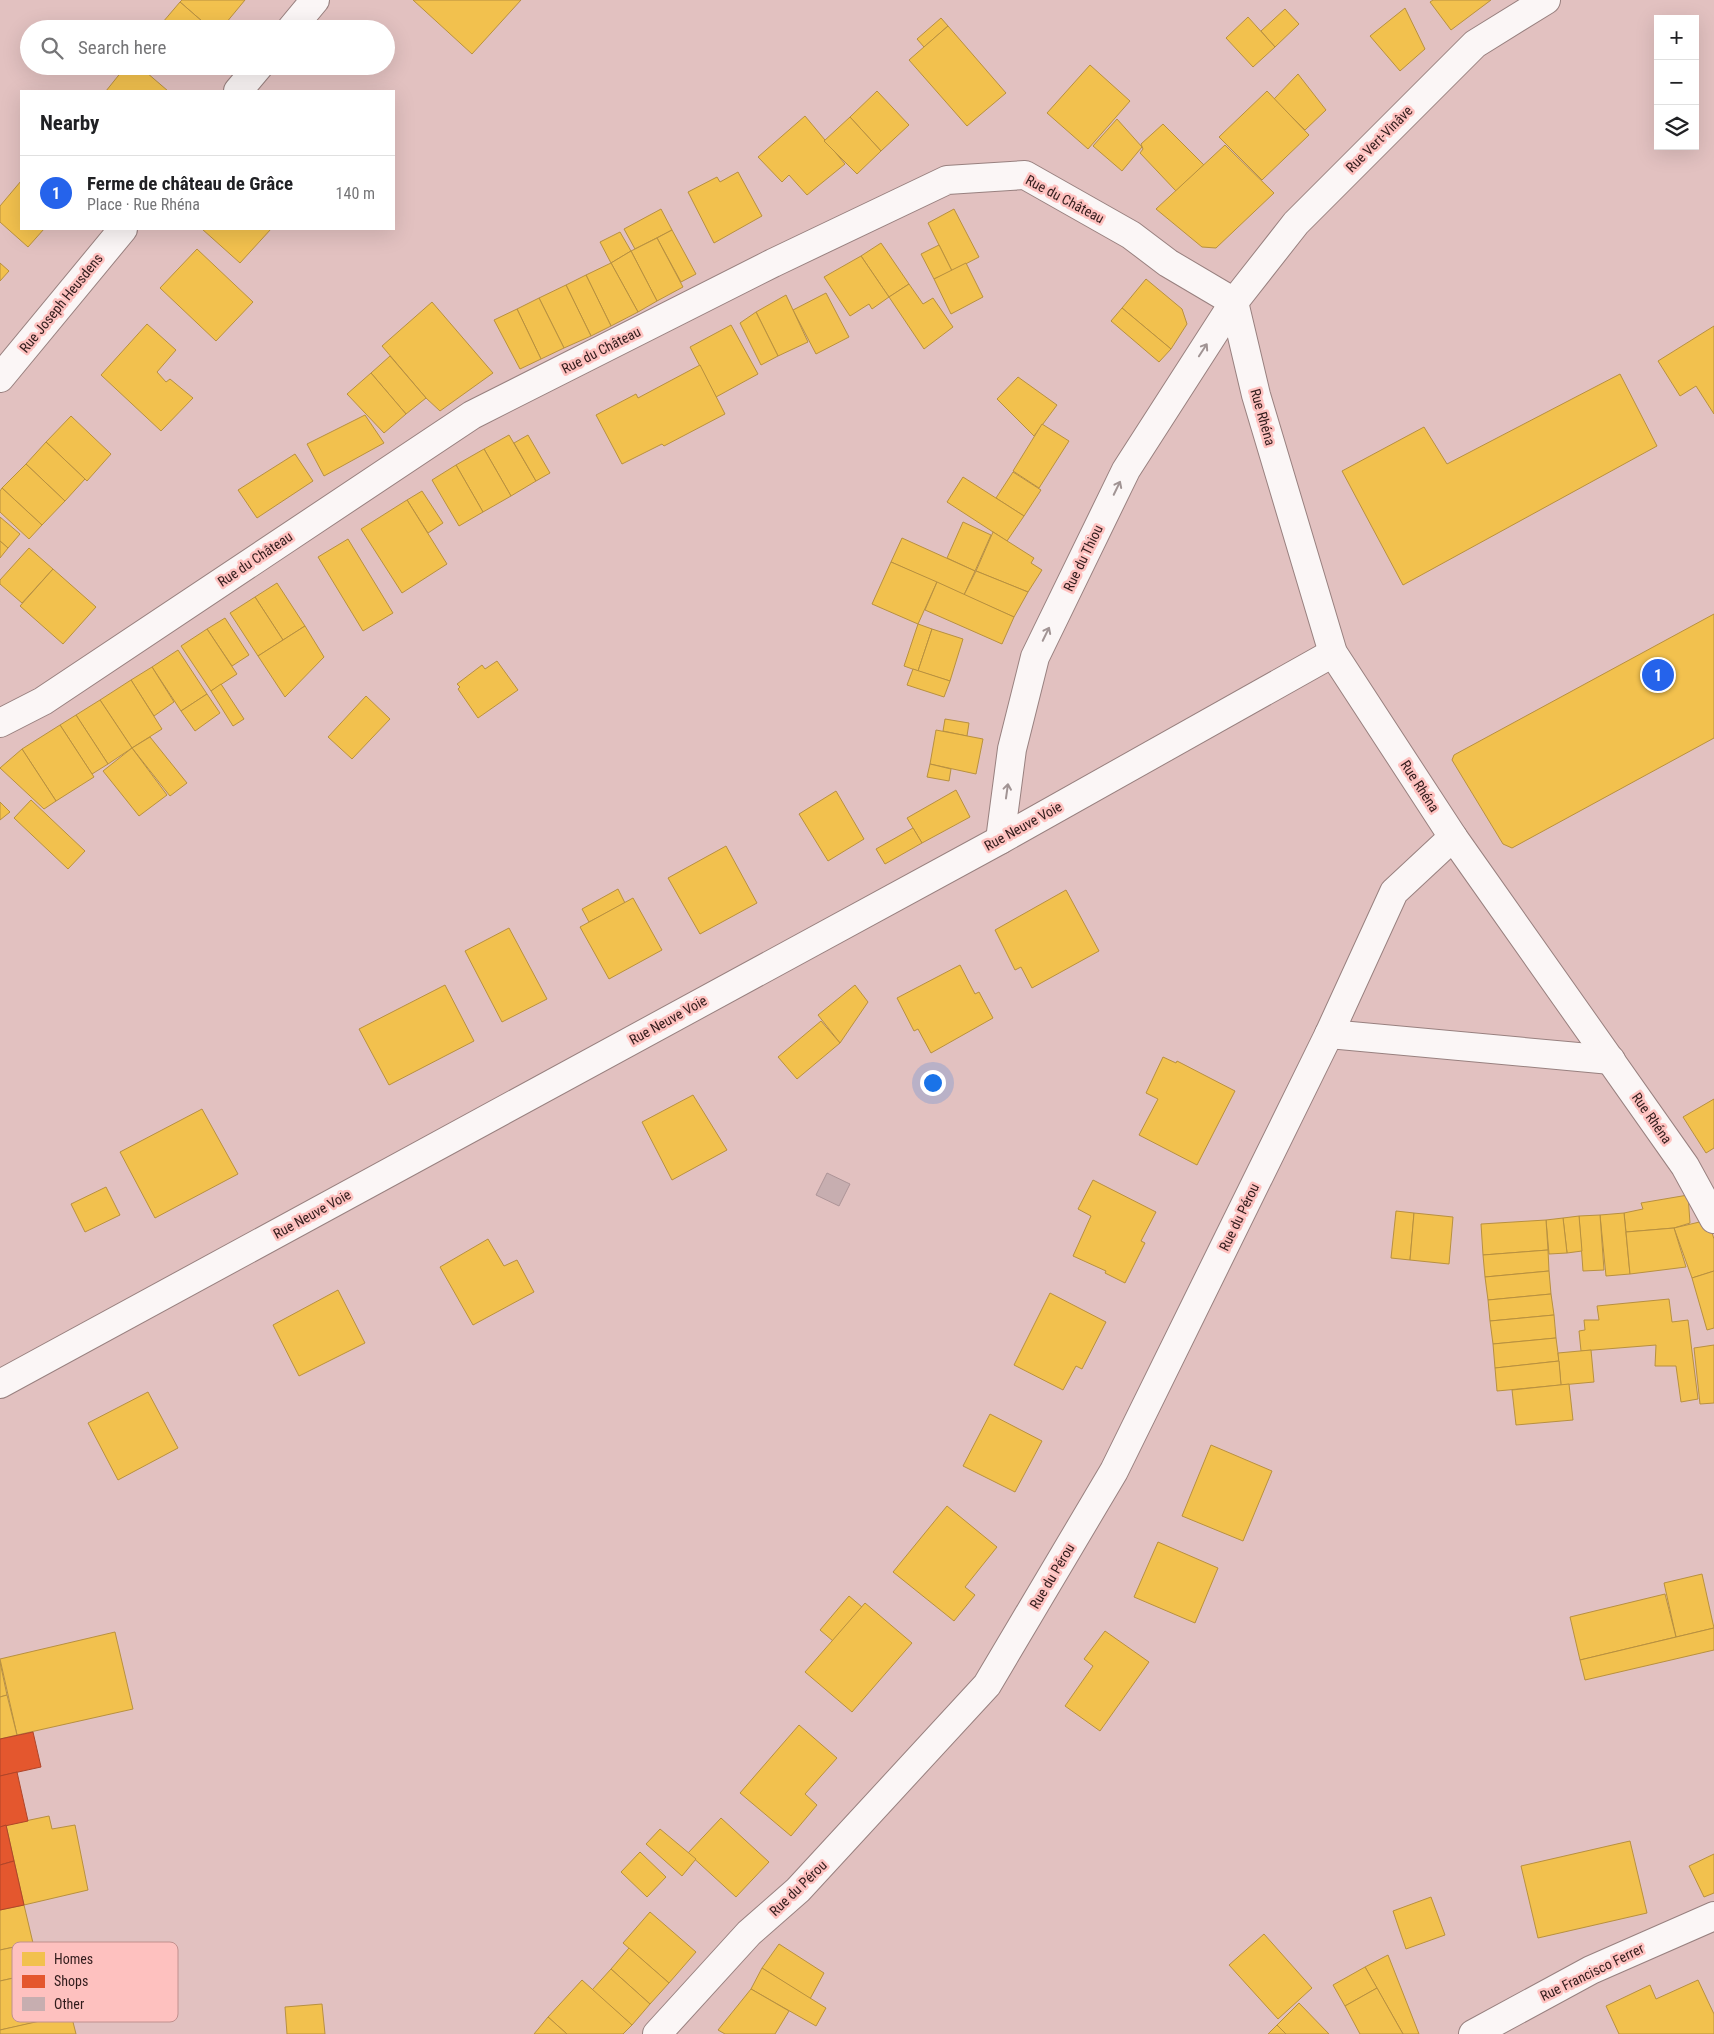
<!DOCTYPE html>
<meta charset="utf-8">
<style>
:root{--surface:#fff;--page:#f2f2f2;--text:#202124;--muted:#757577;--line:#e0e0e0;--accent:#2563eb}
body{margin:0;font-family:"Roboto Condensed",sans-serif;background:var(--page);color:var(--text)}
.controls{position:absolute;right:15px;top:15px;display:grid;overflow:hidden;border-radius:0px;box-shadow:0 5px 20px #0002}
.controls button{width:45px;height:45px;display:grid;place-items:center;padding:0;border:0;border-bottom:1px solid var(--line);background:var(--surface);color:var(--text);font:25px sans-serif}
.you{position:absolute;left:932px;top:1082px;width:18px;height:18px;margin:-12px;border:4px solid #fff;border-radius:50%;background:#1a73e8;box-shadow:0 0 0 8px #1a73e833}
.badge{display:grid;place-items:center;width:32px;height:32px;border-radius:50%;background:var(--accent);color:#fff;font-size:16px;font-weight:700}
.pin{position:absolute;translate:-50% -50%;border:2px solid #fff;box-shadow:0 1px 5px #0006}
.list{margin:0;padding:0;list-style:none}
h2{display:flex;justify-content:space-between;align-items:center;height:65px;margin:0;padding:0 20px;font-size:21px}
h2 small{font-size:16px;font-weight:400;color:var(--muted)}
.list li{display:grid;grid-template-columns:32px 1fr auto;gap:15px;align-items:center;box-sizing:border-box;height:75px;padding:0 20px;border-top:1px solid var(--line)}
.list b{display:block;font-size:19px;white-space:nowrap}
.list p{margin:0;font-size:16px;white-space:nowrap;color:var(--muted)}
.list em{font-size:16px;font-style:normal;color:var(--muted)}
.icon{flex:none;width:28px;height:28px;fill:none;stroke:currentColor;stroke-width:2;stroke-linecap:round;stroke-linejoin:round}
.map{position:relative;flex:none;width:1714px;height:2034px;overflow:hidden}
.search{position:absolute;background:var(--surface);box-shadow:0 5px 20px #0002;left:20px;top:20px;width:375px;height:55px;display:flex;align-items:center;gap:12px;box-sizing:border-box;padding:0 18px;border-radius:28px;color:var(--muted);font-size:19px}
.panel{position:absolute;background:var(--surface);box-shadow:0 5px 20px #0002;left:20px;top:90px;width:375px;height:140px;border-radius:0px}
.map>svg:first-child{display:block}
</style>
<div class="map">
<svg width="1714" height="2034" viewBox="0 0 1714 2034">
<rect width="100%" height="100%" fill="#e2c1c0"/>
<g fill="#f2c14e" stroke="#b8903f">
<path d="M182,0H245L221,29H211L180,2Z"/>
<path d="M413,0H521L472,54Z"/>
<path d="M1433,0H1491L1451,30L1430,2Z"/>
<path d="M180,2L211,29H157Z"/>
<path d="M1405,8L1425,49L1400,71L1370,36Z"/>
<path d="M1285,9L1299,24L1275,47L1261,31Z"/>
<path d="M1248,17L1275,47L1253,67L1226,38Z"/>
<path d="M941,18L948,26L924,47L917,39Z"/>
<path d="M948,26L1006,93L967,126L909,60Z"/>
<path d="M1090,65L1130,101L1088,149L1047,113Z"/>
<path d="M126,66H139L168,91H106Z"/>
<path d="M1298,74L1326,110L1305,130L1274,99Z"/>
<path d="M877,91L909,125L881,151L850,117Z"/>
<path d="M1267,91L1309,135L1262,180L1219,137Z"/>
<path d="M805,116L845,164L807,195L789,175L782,182L758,157Z"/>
<path d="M850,117L881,151L857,174L824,141Z"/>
<path d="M1117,119L1142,147L1122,171L1093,146Z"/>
<path d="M1163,124L1204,165L1176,191L1140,153L1143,149L1141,144Z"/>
<path d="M1225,145L1274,193L1216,248L1202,247L1156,209Z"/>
<path d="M738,172L762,216L714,243L688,192L717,177L720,182Z"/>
<path d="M21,181V229H44L28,247L0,222V206Z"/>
<path d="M661,209L672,230L635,249L624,229Z"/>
<path d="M954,209L979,257L952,271L928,223Z"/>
<path d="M202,229H271L240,263Z"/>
<path d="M672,230L696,274L681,282L657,238Z"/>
<path d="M620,232L631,251L611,263L600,242Z"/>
<path d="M657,238L683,287L657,301L631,251Z"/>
<path d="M881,243L909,284L889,297L861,256Z"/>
<path d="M939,245L952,271L934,279L921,254Z"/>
<path d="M197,249L253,302L216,341L160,288Z"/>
<path d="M631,251L657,301L638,312L611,263Z"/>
<path d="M861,256L889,297L872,309L869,304L850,316L824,277Z"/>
<path d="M0,263L9,271L0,281Z"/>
<path d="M611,263L638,312L611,326L586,275Z"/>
<path d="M966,263L983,297L951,314L934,279Z"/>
<path d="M586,275L611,326L591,336L566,285Z"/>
<path d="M1146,279L1182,309L1187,324L1171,349L1122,308Z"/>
<path d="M909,284L923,304L933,298L953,327L924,349L889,297Z"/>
<path d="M566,285L591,336L564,348L539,298Z"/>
<path d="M826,293L849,337L816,354L793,310Z"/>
<path d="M786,295L808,342L778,356L756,312Z"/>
<path d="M539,298L564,348L541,359L517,309Z"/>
<path d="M432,302L493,373L440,411L426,398L382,346Z"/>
<path d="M1122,308L1171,349L1159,362L1111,321Z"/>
<path d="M517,309L541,359L520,369L494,320Z"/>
<path d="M756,312L778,356L761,365L740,323Z"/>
<path d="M147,324L176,350L157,372L166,382L170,379L193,398L161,431L101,375Z"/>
<path d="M731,325L758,374L716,397L690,347Z"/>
<path d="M1714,326V414L1696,386L1680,396L1658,361Z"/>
<path d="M390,356L426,398L406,414L371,373Z"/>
<path d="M700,365L725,414L664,446L662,444L622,464L596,415L636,394L638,398Z"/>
<path d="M371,373L406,414L384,433L347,394Z"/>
<path d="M1620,374L1657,446L1403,585L1342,471L1424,427L1447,464Z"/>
<path d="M1018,377L1057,405L1034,436L997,399Z"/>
<path d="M365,415L384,443L324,476L307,444Z"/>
<path d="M71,416L111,454L87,481L46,442Z"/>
<path d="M1042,424L1069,441L1039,488L1013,471Z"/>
<path d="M509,435L536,481L511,496L484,449Z"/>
<path d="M528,435L550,473L536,481L514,443Z"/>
<path d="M46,442L85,479L65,501L26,464Z"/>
<path d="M484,449L511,496L483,512L456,465Z"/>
<path d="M295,454L313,481L257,518L238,490Z"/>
<path d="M26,464L65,501L42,525L2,488Z"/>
<path d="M456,465L483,512L459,526L432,480Z"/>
<path d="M1013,472L1041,490L1024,516L996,498Z"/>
<path d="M963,477L1024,516L1007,541L947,502Z"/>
<path d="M2,488L42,525L29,539L0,512V491Z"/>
<path d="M422,491L443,523L428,533L407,500Z"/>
<path d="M407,500L447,564L402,593L361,529Z"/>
<path d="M0,517L20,534L8,548L0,541Z"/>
<path d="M963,522L991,535L975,571L947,558Z"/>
<path d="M993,532L1034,558L1031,563L1042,570L1028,592L976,571Z"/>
<path d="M902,538L975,571L964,595L891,562Z"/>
<path d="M348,539L393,613L363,631L318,557Z"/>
<path d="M0,541L8,548L0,558Z"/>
<path d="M29,548L53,569L22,603L0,584V580Z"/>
<path d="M891,562L937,582L918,624L872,604Z"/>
<path d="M53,569L96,607L63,644L20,606Z"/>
<path d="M976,571L1028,592L1014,617L964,595Z"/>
<path d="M937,582L1014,617L1002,644L925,610Z"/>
<path d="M277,583L305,626L283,640L255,597Z"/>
<path d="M255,597L283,640L258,656L230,613Z"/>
<path d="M1714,614V738L1512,848L1503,844L1452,760L1454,755Z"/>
<path d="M225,618L249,655L232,666L207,629Z"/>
<path d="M918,624L932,629L918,671L904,666Z"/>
<path d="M305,626L324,657L285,697L258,656Z"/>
<path d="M207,629L237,674L211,691L181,646Z"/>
<path d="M932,629L963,639L950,681L918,671Z"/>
<path d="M178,650L207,694L181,711L152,667Z"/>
<path d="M497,661L518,690L478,718L458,689L460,687L457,684L482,665L485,669Z"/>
<path d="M152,667L174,702L154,716L131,680Z"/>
<path d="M913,669L950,681L944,697L907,685Z"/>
<path d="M131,680L162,729L132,748L100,700Z"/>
<path d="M221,684L244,719L233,726L211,691Z"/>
<path d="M207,694L220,713L195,731L181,711Z"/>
<path d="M366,696L390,719L352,759L328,737Z"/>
<path d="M100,700L132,748L108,764L76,715Z"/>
<path d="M76,715L108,764L92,774L60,725Z"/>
<path d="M945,719L969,723L967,736L943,731Z"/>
<path d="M60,725L94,777L56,801L22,749Z"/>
<path d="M936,730L983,739L976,774L930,764Z"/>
<path d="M150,737L187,783L170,796L132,748Z"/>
<path d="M132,748L167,795L139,816L103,771Z"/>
<path d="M22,749L56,801L44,809L0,768Z"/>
<path d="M930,764L951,769L949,781L927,777Z"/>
<path d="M956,790L970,817L922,843L907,818Z"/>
<path d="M836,791L864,839L828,861L799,814Z"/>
<path d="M31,800L85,851L68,869L14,818Z"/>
<path d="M0,802L10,812L0,820Z"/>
<path d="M913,828L922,843L885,864L876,849Z"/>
<path d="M726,846L757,903L700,934L668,878Z"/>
<path d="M618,889L625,903L589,922L582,909Z"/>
<path d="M1066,890L1099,951L1032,988L1021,967L1015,970L995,930Z"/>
<path d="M633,898L662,950L609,979L580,927Z"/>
<path d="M509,928L547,999L502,1022L465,951Z"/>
<path d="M960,965L975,994L979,992L993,1018L931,1053L918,1029L914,1031L897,998Z"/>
<path d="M445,985L474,1041L389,1085L359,1029Z"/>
<path d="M855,985L868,1002L840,1043L818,1015Z"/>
<path d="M821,1021L840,1043L797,1079L778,1057Z"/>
<path d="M1163,1057L1176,1063L1177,1061L1235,1091L1197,1165L1139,1135L1158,1099L1146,1093Z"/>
<path d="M693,1095L727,1150L672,1180L642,1122Z"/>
<path d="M1714,1099V1148L1706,1153L1683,1117Z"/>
<path d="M202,1109L238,1174L155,1218L120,1152Z"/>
<path d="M1093,1180L1156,1212L1141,1241L1145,1243L1125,1283L1105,1273L1106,1271L1073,1256L1091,1216L1078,1209Z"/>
<path d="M106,1187L120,1215L85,1232L71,1204Z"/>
<path d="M1688,1195L1690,1223L1674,1228L1626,1232L1624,1213L1643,1209L1641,1203Z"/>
<path d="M1396,1211L1414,1213L1410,1260L1391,1258Z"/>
<path d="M1414,1213L1453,1217L1449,1264L1410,1260Z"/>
<path d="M1624,1213L1630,1274L1606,1276L1600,1215Z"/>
<path d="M1600,1215L1604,1270L1583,1271L1579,1216Z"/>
<path d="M1579,1216L1582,1251L1567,1253L1563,1218Z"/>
<path d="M1563,1218L1567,1253L1549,1254L1546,1220Z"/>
<path d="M1546,1220L1548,1250L1483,1255L1481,1224Z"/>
<path d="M1708,1220L1714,1239V1271L1692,1278L1674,1228Z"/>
<path d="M1674,1228L1686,1267L1630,1274L1626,1232Z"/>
<path d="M488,1239L504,1266L517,1260L534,1292L473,1325L440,1267Z"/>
<path d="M1548,1250L1549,1271L1485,1277L1483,1255Z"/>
<path d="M1549,1271L1551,1294L1488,1300L1485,1277Z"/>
<path d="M1714,1271V1328L1707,1330L1692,1278Z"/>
<path d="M338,1290L365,1343L299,1376L273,1325Z"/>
<path d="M1050,1293L1106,1322L1082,1369L1076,1366L1063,1390L1014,1365Z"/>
<path d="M1551,1294L1554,1315L1490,1321L1488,1300Z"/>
<path d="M1669,1299L1672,1322L1688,1320L1698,1399L1681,1402L1676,1366H1655L1656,1345L1581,1351L1579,1331L1585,1330L1584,1320H1599L1597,1306Z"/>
<path d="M1554,1315L1556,1338L1493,1344L1490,1321Z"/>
<path d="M1556,1338L1559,1361L1495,1368L1493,1344Z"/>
<path d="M1714,1345V1403L1700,1404L1694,1348Z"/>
<path d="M1591,1350L1594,1382L1561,1385L1558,1353Z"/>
<path d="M1559,1361L1561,1385L1497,1391L1495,1368Z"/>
<path d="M1569,1384L1573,1420L1516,1425L1512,1390Z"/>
<path d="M148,1392L178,1448L118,1480L88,1423Z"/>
<path d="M990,1414L1042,1441L1015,1492L963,1466Z"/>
<path d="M1211,1445L1272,1471L1243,1541L1182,1516Z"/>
<path d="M947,1506L997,1547L965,1587L975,1595L954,1621L893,1572Z"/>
<path d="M1158,1542L1218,1568L1195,1623L1134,1597Z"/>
<path d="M1702,1574L1714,1628L1676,1637L1664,1583Z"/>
<path d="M1665,1594L1676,1637L1580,1660L1570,1617Z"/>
<path d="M849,1596L862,1607L833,1641L820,1630Z"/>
<path d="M865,1603L912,1643L852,1712L805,1672Z"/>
<path d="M1714,1628V1650L1585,1680L1580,1660Z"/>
<path d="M1105,1631L1149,1662L1100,1731L1065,1706L1093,1666L1084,1659Z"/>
<path d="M115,1632L133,1709L17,1735L0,1659Z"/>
<path d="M0,1662L7,1695L0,1697Z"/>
<path d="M7,1695L17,1735L0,1739V1697Z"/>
<path d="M799,1725L837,1758L805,1794L817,1805L791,1836L740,1793Z"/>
<path d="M49,1816L52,1829L75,1825L88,1890L24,1905L6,1825Z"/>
<path d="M721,1818L769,1862L736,1897L688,1853Z"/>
<path d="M660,1829L696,1859L682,1876L646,1844Z"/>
<path d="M1630,1841L1647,1913L1538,1938L1521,1866Z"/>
<path d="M640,1852L666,1877L647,1897L621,1872Z"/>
<path d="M1714,1854V1893L1704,1897L1689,1866Z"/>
<path d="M1431,1897L1445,1935L1406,1949L1393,1911Z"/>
<path d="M24,1905L33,1943L0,1950V1910Z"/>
<path d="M650,1912L696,1952L669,1983L623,1943Z"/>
<path d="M1264,1934L1312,1988L1278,2019L1229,1965Z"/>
<path d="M33,1943L40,1972L0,1981V1950Z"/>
<path d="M779,1944L824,1973L810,1999L762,1968Z"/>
<path d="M629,1948L669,1983L650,2004L611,1969Z"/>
<path d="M1388,1955L1419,2034H1403L1365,1967Z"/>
<path d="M1365,1967L1377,1988L1345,2006L1333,1985Z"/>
<path d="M762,1968L826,2008L816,2026L751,1989Z"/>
<path d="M611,1969L650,2004L632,2025L592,1990Z"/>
<path d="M36,1973L47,2020L0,2030V1981Z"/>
<path d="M582,1980L632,2025L623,2034H567L548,2017Z"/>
<path d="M1698,1980L1714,2014V2034H1619L1606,2006L1650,1985L1656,1999Z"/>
<path d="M1377,1988L1403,2034H1360L1345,2006Z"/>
<path d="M751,1989L789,2011L775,2034H725L718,2030Z"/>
<path d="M1299,2003L1329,2034H1286L1277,2025Z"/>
<path d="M322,2004L325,2034H287L285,2007Z"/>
<path d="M71,2014L76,2034H0V2030Z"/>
<path d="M548,2017L567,2034H534Z"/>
<path d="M1277,2025L1286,2034H1268Z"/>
</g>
<g fill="#e4572e" stroke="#af4529">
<path d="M33,1732L41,1767L0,1776V1739Z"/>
<path d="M17,1772L28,1821L0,1827V1776Z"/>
<path d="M6,1825L14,1861L0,1865V1827Z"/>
<path d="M14,1861L24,1905L0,1910V1865Z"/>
</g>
<path fill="#c7aeb0" stroke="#ad9497" d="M827,1173L850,1184L839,1206L816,1195Z"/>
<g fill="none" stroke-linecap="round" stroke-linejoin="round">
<g stroke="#98807f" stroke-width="30">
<g id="minor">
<path d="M291,29L315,0"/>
<path d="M238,91L259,66"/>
<path d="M1234,302L1256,395L1333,653L1453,837L1685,1166L1714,1219"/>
<path d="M0,378L123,229"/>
<path d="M0,723L43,701L472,415L773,263L947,180L1025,175L1131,235L1168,263L1234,302"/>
<path d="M1000,840L1012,749L1035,657L1126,470L1234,302L1296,223L1475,44L1546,0"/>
<path d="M1329,1034L1611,1060"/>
<path d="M0,1384L1000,840L1333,653"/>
<path d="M657,2034L749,1933L798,1890L987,1685L1114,1471L1329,1034L1394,892L1453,837"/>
<path d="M1473,2034L1591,1970L1714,1916"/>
</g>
</g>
<use href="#minor" stroke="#fbf6f6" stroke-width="28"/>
</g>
<defs><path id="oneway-shaft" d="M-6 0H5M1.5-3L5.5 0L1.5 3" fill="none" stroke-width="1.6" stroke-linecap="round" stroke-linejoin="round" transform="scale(1.25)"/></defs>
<g stroke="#a19494">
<use href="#oneway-shaft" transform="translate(1203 350) rotate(-57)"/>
<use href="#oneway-shaft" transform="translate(1117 488) rotate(-64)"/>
<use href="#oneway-shaft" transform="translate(1046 634) rotate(-64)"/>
<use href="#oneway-shaft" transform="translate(1007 791) rotate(-82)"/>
</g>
<g text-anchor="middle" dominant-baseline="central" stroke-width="5" stroke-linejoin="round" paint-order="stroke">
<g font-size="14" fill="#321c1c" stroke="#fec1bf">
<text transform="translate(1379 139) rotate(-45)">Rue Vert-Vinâve</text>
<text transform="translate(1065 199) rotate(28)">Rue du Château</text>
<text transform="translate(61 303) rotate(-51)">Rue Joseph Heusdens</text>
<text transform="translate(601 350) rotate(-27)">Rue du Château</text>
<text transform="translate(1263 417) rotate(74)">Rue Rhéna</text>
<text transform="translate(1083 558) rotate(-64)">Rue du Thiou</text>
<text transform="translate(255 559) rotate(-34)">Rue du Château</text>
<text transform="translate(1420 786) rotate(57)">Rue Rhéna</text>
<text transform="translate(1023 826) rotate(-29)">Rue Neuve Voie</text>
<text transform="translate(668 1020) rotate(-29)">Rue Neuve Voie</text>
<text transform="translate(1652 1118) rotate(55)">Rue Rhéna</text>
<text transform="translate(312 1214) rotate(-29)">Rue Neuve Voie</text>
<text transform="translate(1239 1217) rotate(-64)">Rue du Pérou</text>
<text transform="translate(1052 1576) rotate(-59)">Rue du Pérou</text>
<text transform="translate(798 1888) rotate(-44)">Rue du Pérou</text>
<text transform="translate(1592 1972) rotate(-26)">Rue Francisco Ferrer</text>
</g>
</g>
<rect x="12" y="1942" width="166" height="80" rx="8" fill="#fec1bf" stroke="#c1908e" stroke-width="1"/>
<rect x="22" y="1952" width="23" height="14" fill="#f2c14e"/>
<rect x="22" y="1975" width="23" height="13" fill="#e4572e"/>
<rect x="22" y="1997" width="23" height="14" fill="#c7aeb0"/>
<g font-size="14" fill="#321c1c">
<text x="54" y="1964">Homes</text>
<text x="54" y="1986">Shops</text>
<text x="54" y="2009">Other</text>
</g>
</svg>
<div class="controls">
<button>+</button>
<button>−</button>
<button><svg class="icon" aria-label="layers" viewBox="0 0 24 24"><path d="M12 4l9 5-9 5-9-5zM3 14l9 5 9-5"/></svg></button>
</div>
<div class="you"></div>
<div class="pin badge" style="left:1658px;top:675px">1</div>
<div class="search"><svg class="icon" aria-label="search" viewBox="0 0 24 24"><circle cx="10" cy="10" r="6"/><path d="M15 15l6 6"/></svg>Search here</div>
<section class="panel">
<h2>Nearby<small></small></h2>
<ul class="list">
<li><span class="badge">1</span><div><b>Ferme de château de Grâce</b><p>Place · Rue Rhéna</p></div><em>140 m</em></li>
</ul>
</section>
</div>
